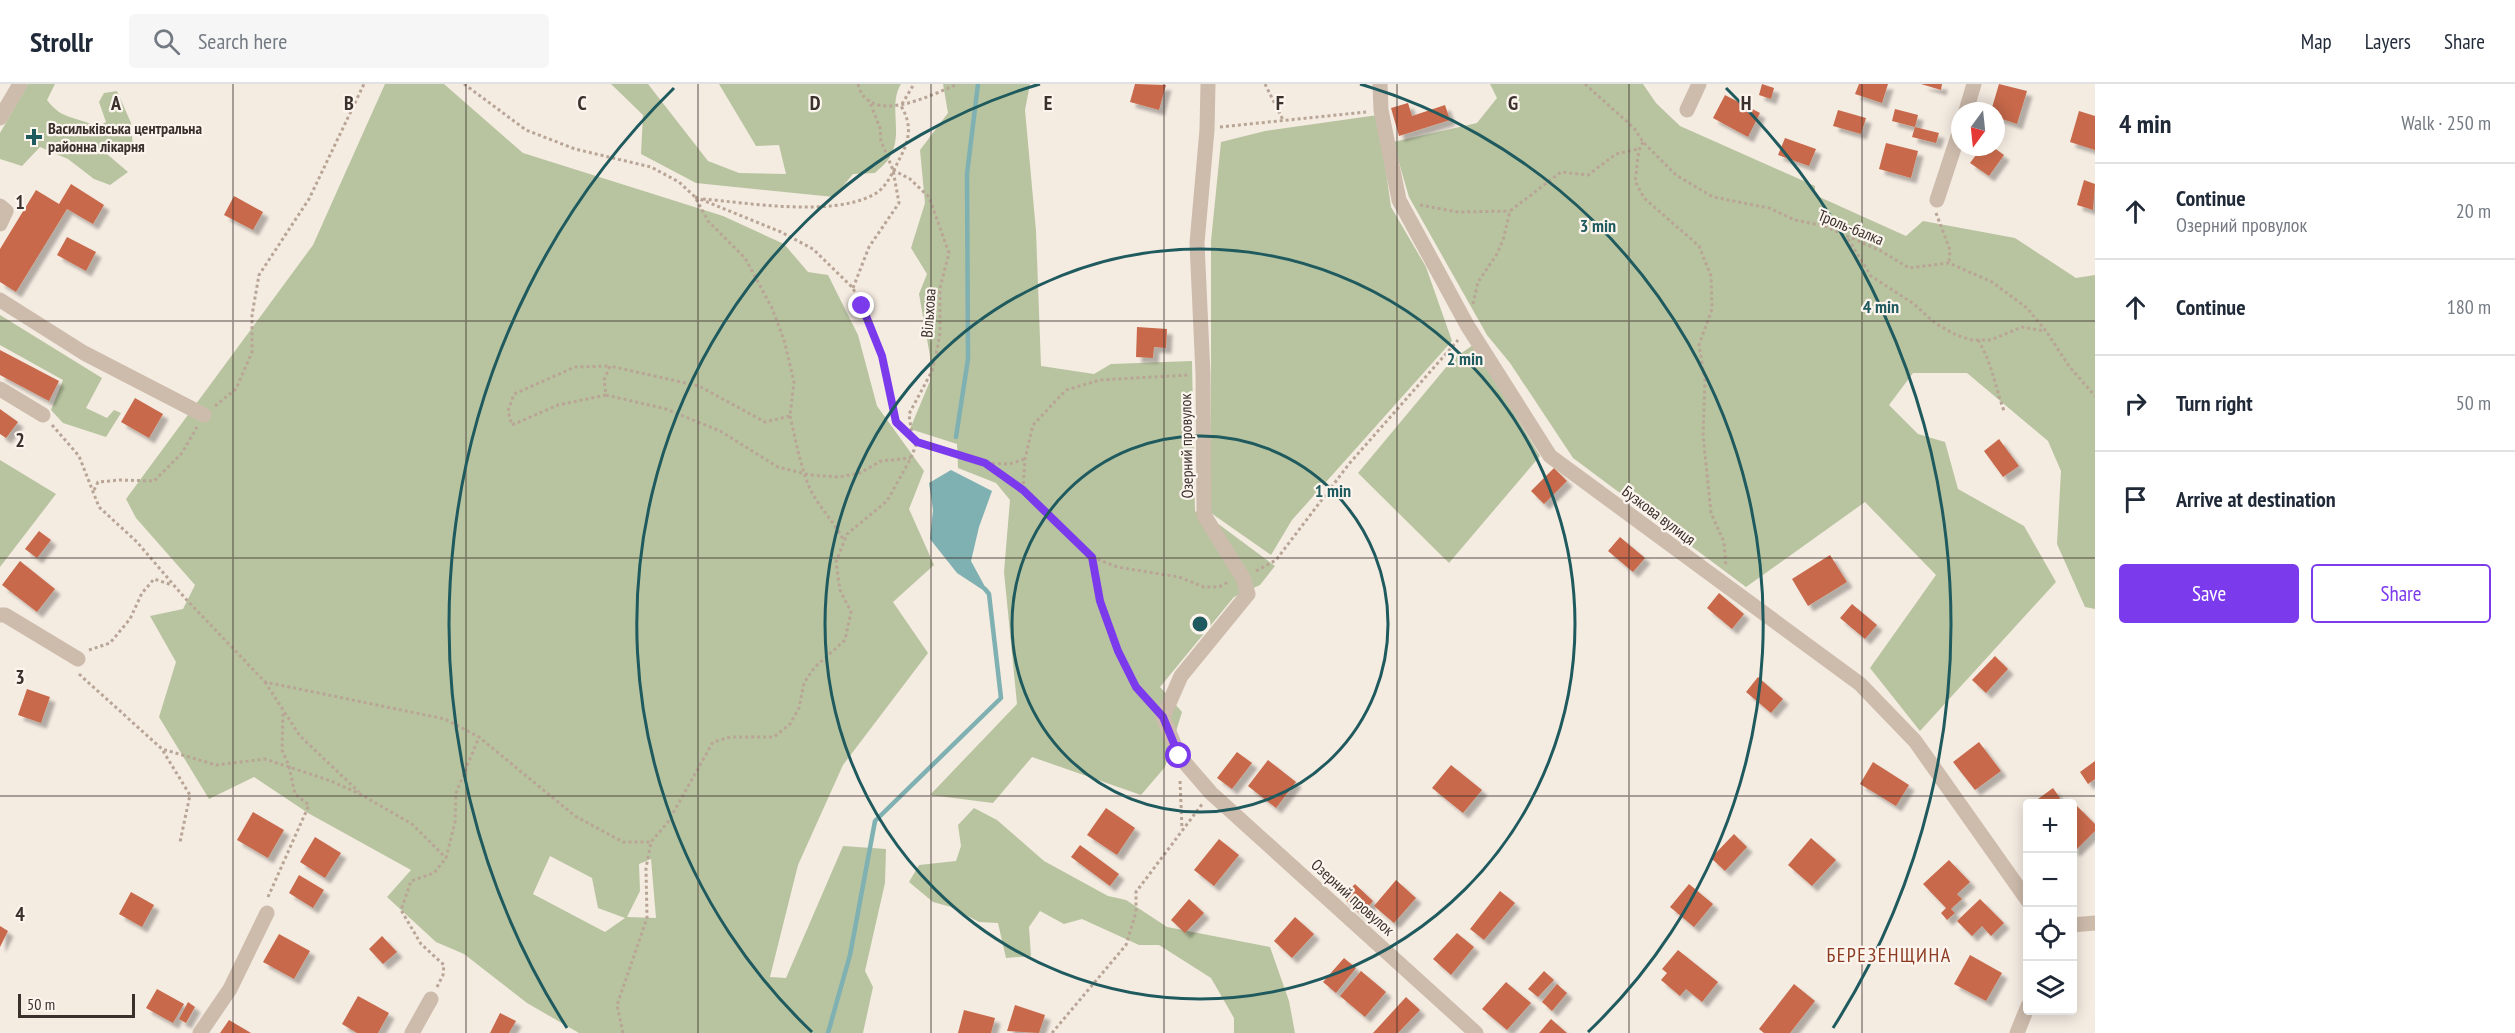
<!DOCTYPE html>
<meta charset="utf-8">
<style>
:root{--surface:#fff;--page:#f6f6f7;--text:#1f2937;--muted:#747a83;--line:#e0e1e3;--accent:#7c3aed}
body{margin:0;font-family:"PT Sans Narrow",sans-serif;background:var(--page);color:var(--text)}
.controls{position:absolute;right:18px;bottom:18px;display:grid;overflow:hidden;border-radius:6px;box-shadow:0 3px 15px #0003}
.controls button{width:54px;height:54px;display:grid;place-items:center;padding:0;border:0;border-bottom:2px solid var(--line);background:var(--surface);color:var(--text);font:30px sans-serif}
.compass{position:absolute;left:1951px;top:18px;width:54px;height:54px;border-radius:50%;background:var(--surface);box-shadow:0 3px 15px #0003;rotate:195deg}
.scale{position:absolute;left:18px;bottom:15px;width:117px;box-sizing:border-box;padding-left:6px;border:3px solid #3b302b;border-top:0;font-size:16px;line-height:21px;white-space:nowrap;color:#3b302b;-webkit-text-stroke:4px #fbf5ee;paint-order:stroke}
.stop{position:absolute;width:18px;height:18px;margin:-14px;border:4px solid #7c3aed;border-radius:50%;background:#fff}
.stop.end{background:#7c3aed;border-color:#fff;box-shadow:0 2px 6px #0008}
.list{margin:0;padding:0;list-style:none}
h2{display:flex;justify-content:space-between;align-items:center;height:78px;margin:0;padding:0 24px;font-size:26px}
h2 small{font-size:20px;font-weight:400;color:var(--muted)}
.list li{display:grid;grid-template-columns:39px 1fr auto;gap:18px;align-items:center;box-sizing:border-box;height:96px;padding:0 24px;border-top:2px solid var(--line)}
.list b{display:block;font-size:22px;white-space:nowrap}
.list p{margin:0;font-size:20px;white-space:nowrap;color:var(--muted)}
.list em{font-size:20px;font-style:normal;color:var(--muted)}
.actions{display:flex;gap:12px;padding:18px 24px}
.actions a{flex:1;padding:14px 0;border:2px solid var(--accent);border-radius:6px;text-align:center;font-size:21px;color:var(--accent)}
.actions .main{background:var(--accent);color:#fff}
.icon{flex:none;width:33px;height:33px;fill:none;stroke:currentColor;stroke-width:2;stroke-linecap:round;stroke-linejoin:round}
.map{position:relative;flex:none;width:2095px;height:949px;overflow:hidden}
header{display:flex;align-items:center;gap:36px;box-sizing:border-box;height:84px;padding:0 30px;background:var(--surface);border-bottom:2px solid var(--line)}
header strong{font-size:28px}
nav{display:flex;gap:33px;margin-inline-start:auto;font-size:21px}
.search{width:420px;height:54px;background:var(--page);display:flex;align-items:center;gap:15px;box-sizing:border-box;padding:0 21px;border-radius:6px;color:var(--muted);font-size:22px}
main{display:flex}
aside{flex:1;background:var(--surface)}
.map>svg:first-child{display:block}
</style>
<header>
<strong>Strollr</strong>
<div class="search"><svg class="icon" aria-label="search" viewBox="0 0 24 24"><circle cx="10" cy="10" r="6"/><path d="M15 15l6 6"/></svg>Search here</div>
<nav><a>Map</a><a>Layers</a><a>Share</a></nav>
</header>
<main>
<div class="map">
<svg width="2095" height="949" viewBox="0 0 2095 949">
<defs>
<filter id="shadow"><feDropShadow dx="5.5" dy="5.5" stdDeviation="1.5" flood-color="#0004"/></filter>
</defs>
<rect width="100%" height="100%" fill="#f4ebe1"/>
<g fill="#b8c4a0" fill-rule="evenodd">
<path d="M28,0H55L47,16C63,37 74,31 97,43L106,38L99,18L104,9L117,7L131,39L133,64L118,62L107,70L128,88L110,101L94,95L68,75L40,63L22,82L0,75V49Z"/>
<path d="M385,0H444L523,69L723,132L784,160L808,188L828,191L858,251L877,322L924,387L909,425L934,481L893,518L928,569L843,681L798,781L770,893L786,894L843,762L886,765L885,799L865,887L873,903L863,949H579L527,919L464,870L436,858L387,813L411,786L308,729L254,693L209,715L159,633L176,578L150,532L183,525L195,501L136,434L126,415L313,161ZM550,772L592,794L598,824L625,834L605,848L533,810ZM651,775L656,834L627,833L640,807L639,780Z"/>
<path d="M611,0H648L708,77L739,89L786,90L779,61L756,62L719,0H901C888,21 903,48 891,71C888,78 880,84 875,89L853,90L834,113L696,99L641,70L643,31Z"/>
<path d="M943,0H1030L1025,26L1036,147L1041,282L1094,290L1111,280L1192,277L1195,427L1213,436L1275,482L1260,501L1234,513L1160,603L1182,628L1165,683L1141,711L1032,673L993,719L930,711L1017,620L1004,488L1010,416L996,399L958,384L957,360L910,345L930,297V272L919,210L927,190L911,164L925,119L920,66L948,29Z"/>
<path d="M1490,0H1643L1656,19L1680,42L1815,102V111L1906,152L1923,137L2015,154L2076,194L2095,191V525L2085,523L2057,460L2061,387L2048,357L1967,289H1913L1889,321L1918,350L1945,358L1958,405L2024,442L2056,498L1920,647L1870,584L1936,491L1865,418L1746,503L1573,374L1510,279L1487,251L1409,113L1393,58L1477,39L1497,14Z"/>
<path d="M1378,31L1391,123L1426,183L1452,257L1292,436L1271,471L1211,429V157L1221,58L1265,47Z"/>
<path d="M0,231L102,294L86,324L107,334L114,326L121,329L106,353L63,339L51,326L63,296L0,261Z"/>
<path d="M1473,261L1540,372L1449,479L1358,389L1453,275Z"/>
<path d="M0,376L56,410L0,483Z"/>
<path d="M974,724L997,736L1044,777L1108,812L1126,816L1167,843L1270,863L1289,917L1295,949H1234V934L1211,894L1159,861H1139L1082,835L1064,840L1040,827L1029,843L1031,872L1006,874L998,839L979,838L951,823L933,818L909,798L919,781L956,777L961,762L958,741Z"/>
</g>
<path fill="#7fb0b2" d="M951,386L992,407L979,443L971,477L989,510L957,489L930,455L933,426L929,399Z"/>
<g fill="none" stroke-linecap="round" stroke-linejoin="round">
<g stroke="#7fb0b2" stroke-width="4.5">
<path d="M956,353L968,275L967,90L978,0"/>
<path d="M828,949L850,871L875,737L1001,614L989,510L985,505"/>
</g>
</g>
<g fill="#c8694b" filter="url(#shadow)">
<path d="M1135,0L1166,1L1159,26L1130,18Z"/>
<path d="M1762,0L1774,4L1771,15L1759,11Z"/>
<path d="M1859,0H1888L1882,19L1855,10Z"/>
<path d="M1921,0H1942L1941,6Z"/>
<path d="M1999,0L2027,7L2017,40L1996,33V27H1991Z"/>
<path d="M1725,11L1760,29L1748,53L1713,34Z"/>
<path d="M1408,19L1412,32L1445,21L1450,36L1399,52L1391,24Z"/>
<path d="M1895,25L1918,31L1915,43L1892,37Z"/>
<path d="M1838,26L1866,34L1861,50L1833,42Z"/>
<path d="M2079,27L2095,32V66L2070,58Z"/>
<path d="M1915,43L1939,49L1936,59L1912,53Z"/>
<path d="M1785,54L1816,65L1809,82L1778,71Z"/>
<path d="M1886,59L1918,67L1911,94L1879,85Z"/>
<path d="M1982,63H1993L2004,71L1989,92L1970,79Z"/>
<path d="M2084,96L2095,100L2093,126L2077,121Z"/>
<path d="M71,100L104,121L93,140L67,125L16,208L0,198V165L36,106L59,120Z"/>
<path d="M234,112L263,128L253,146L224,131Z"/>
<path d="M67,153L96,168L86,187L57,171Z"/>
<path d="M1137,243L1167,245L1166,264L1154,263L1153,274L1136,273Z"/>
<path d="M0,266L59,297L49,317L0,291Z"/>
<path d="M135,314L163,330L149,354L121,338Z"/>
<path d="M0,325L18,338L6,354L0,350Z"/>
<path d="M1999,355L2019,382L2003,393L1984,367Z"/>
<path d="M1554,384L1567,397L1544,420L1531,407Z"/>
<path d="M39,447L51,456L37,474L25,465Z"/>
<path d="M1620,453L1645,474L1633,488L1608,467Z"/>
<path d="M1830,471L1847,498L1808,522L1792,495Z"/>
<path d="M20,477L55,505L37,528L2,501Z"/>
<path d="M1719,509L1744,530L1732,545L1707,524Z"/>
<path d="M1852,520L1877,541L1865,555L1840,534Z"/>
<path d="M1995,572L2008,585L1986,609L1972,596Z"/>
<path d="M1758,593L1783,615L1771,629L1746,608Z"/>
<path d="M27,605L50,613L41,639L18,631Z"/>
<path d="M1979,658L2001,687L1975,706L1953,678Z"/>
<path d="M1237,668L1252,679L1232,705L1217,694Z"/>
<path d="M1268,676L1296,698L1276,724L1248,702Z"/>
<path d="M2095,677V695L2088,700L2080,688Z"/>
<path d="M1873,678L1909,701L1896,722L1860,700Z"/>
<path d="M1451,681L1482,706L1463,729L1432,704Z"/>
<path d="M2053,704L2060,714L2053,720H2041L2038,715Z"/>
<path d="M2077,722L2095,740V747L2075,767L2072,765V726Z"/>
<path d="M1106,724L1135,744L1117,771L1087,751Z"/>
<path d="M253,728L284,746L268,774L237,756Z"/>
<path d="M1734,750L1747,763L1725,787L1711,774Z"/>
<path d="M315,753L341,769L325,794L300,778Z"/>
<path d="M1811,754L1836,776L1812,802L1788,781Z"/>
<path d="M1219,755L1239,771L1214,802L1194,786Z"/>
<path d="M1080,761L1119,790L1110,802L1071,773Z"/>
<path d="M1949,776L1970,798L1957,810L1962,815L1951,825L1955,829L1947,836L1941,829L1946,824L1923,800Z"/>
<path d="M299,791L324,806L313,824L289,809Z"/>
<path d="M1396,796L1416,814L1394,839L1374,822Z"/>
<path d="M1355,800L1373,817L1361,831L1342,813Z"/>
<path d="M1689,800L1713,820L1694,843L1670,823Z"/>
<path d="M1500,807L1515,819L1484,856L1470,845Z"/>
<path d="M131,808L154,821L142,843L119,830Z"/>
<path d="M1189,815L1204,829L1185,849L1171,836Z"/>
<path d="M1980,815L2004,839L1991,852L1982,842L1972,852L1957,837Z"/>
<path d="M1295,833L1314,850L1292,874L1274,857Z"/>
<path d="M0,842L8,847L0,863Z"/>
<path d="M1457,849L1474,863L1451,891L1433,875Z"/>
<path d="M279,850L310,867L294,895L263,878Z"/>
<path d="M382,852L397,868L383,880L369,865Z"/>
<path d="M1678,866L1718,898L1702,918L1686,905L1680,912L1661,896L1667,889L1662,885Z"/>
<path d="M1970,871L2002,889L1986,917L1954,900Z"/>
<path d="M1344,874L1356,884L1336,909L1323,898Z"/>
<path d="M1361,887L1386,908L1365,933L1340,912Z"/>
<path d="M1544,887L1554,896L1538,913L1528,905Z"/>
<path d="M1506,898L1531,919L1507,946L1482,925Z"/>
<path d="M1557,900L1567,909L1552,927L1542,918Z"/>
<path d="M1794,900L1815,917L1790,949H1764L1759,945Z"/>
<path d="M157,905L184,920L173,939L146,924Z"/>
<path d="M358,912L389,929L378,949H357L342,940Z"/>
<path d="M1406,913L1420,926L1398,949H1373Z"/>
<path d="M188,918L195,923L186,939L179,935Z"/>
<path d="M1015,921L1045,931L1039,949L1007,947Z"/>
<path d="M964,926L995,934L991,949H958Z"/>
<path d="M500,929L516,937L509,949H490Z"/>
<path d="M1551,935L1567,949H1539Z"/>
<path d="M229,936L251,949H220Z"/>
</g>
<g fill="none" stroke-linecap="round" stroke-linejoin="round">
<g stroke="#b9a596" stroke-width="3" stroke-dasharray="3 3" stroke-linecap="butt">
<path d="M464,0L526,46L575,65L651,83L679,98L695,113L708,137L745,174L772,224L784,256L794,298L790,332L765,338L699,302L610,282L604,296L606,311L666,325L720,347L778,383L810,391L839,393L860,389L881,377L911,374"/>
<path d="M858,0C869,44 933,10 958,0"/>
<path d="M1265,0L1283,36"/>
<path d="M1585,0L1634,44L1643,58L1676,91L1713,113L1769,124L1795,136L1824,142L1881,167L1909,184L1949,179L1992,198L2027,224L2046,247L2069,282L2095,312"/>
<path d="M902,20L914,0"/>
<path d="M1220,43L1366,28"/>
<path d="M1643,58C1636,68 1638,84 1635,97L1644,114L1699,162L1711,192L1712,225L1699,261L1705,296L1703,351L1711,429L1724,458L1726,483"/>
<path d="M893,86L910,95L929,113L949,169L940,204V249L937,266L932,287L909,330L912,352"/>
<path d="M695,113L781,148L813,165L853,204L882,272L896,337L917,358L985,379L1023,406L1092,473L1100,517L1118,567L1136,603L1152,620"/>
<path d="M703,115C750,119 831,133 873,111C887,104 893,87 900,74C910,55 912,40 901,22"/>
<path d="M1420,121L1458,128L1510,127"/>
<path d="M1936,129L1950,166L1949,179"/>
<path d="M1848,155L1871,192L1914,220L1935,239L1956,251L1972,256H1991L2022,243L2044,247"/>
<path d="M853,204L869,163L899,119L893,86L881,57L880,44L869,16"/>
<path d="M1473,220L1478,198L1497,170L1503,156L1510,127L1561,88L1588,91L1616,70L1638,65"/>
<path d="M1978,256C1992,279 1995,302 2004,327"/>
<path d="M606,311L558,321L512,341L508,327L514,310L575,283L610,282"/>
<path d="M215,322L236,305L252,268V231L259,191L309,115L364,0"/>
<path d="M790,332C796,357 800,382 810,405C819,423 835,439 844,457"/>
<path d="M52,341L79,372L99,423L137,458L184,513L265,598L445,635L479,653L575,732L623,758H651"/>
<path d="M986,379L1009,380L1025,375"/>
<path d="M94,406L98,398L120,396L154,397L182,369L197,343"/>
<path d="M1023,406L1025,375L1033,341L1066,306L1100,296L1188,291"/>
<path d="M1092,473L1117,483L1179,493L1204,503H1219L1228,498"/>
<path d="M1256,487L1276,476L1349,380L1458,256"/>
<path d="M89,566L110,559L130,535L142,509L154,495L172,501"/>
<path d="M79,590L162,665L216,681L265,675L331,697L360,710L412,740L446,774"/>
<path d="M265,598L300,652L359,708"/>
<path d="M163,667L190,711L180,758"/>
<path d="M1180,697L1182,745"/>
<path d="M268,813L309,721L295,710L289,682L282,666L283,627"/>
<path d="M437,903L443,891L444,881L421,860L401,826L411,797L434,789L446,774L455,738L456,709L479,653"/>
<path d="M623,949L617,921L647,834L646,784L651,758L668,738L713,658L731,653H774L790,640L799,624L804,599L814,584L845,556L851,528L840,506L836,478L847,450L887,417L911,374L917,358"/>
<path d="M1052,949L1126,861L1136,828V808L1203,719"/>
</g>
<g stroke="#cdbbac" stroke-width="15">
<path d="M1208,0L1207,46L1197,159L1203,290L1204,431L1243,494L1248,510L1181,592L1163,633L1179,672L1211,709L1476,949"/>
<path d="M1380,0L1381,26L1399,116L1467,241L1550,372L1860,600L1915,657L2028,817"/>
<path d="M1687,26L1699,0"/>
<path d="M1966,27L1974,0"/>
<path d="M0,34L20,0"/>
<path d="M1937,116L1960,46"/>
<path d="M0,122L6,127L0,140"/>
<path d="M0,216L84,269L204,331"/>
<path d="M0,305L43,331"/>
<path d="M0,531H5L78,575"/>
<path d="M2072,841L2095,839"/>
<path d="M200,949L230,905L267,829"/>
<path d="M412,949L431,915"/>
<path d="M2017,949L2028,922"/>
</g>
</g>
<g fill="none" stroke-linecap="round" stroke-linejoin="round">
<path stroke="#7c3aed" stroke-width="8" d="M862,222L882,272L896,338L917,358L985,379L1023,406L1092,473L1100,517L1118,567L1136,603L1163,633L1179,672"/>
</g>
<path fill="none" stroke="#3b302b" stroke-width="1.5" stroke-opacity="0.55" d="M233,0V949M466,0V949M698,0V949M931,0V949M1164,0V949M1397,0V949M1629,0V949M1862,0V949M0,237H2095M0,474H2095M0,712H2095"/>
<g fill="none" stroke="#1f5a5e" stroke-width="3">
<circle cx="1200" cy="540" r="188"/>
<circle cx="1200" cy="540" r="375"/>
<path d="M812 948A563 563 0 0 1 1040 0M1360 0A563 563 0 0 1 1588 948"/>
<path d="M567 944A751 751 0 0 1 674 4M1726 4A751 751 0 0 1 1833 944"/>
</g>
<path fill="#1f5a5e" stroke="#fbf5ee" stroke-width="2" d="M31 44h6v6h6v6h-6v6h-6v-6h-6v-6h6z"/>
<g text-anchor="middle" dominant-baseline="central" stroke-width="4.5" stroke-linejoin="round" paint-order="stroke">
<g font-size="16" font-weight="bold" fill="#3b302b" stroke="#fbf5ee" text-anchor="start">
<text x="48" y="44">Васильківська центральна<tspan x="48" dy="18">районна лікарня</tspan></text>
</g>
<g font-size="16" fill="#3b302b" stroke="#fbf5ee">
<text transform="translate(1851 143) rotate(22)">Троль-балка</text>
<text transform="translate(928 229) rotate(-86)">Вільхова</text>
<text transform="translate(1186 362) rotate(-91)">Озерний провулок</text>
<text transform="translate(1659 431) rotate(37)">Бузкова вулиця</text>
<text transform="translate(1353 813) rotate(42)">Озерний провулок</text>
</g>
<g font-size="20" letter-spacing="1.5" fill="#8c3b22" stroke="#fbf5ee">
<text x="1889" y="871">БЕРЕЗЕНЩИНА</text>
</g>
</g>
<g font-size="20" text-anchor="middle" font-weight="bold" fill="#3b302b" stroke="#fbf5ee" stroke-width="4.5" stroke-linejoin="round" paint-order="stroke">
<text x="116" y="26">A</text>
<text x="349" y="26">B</text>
<text x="582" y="26">C</text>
<text x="815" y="26">D</text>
<text x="1048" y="26">E</text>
<text x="1280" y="26">F</text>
<text x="1513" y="26">G</text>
<text x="1746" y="26">H</text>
<text x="20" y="125">1</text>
<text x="20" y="363">2</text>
<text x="20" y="600">3</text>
<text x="20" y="837">4</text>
</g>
<circle cx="1200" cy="540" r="9" fill="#1f5a5e" stroke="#fbf5ee" stroke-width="3"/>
<g font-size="18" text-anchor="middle" font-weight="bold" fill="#1f5a5e" stroke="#fbf5ee" stroke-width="4.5" stroke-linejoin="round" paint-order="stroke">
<text x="1598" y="148">3 min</text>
<text x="1881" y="229">4 min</text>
<text x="1465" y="281">2 min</text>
<text x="1333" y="413">1 min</text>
</g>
</svg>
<div class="controls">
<button>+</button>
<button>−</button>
<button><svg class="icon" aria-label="locate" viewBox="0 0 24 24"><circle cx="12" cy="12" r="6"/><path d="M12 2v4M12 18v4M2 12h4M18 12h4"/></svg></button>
<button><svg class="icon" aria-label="layers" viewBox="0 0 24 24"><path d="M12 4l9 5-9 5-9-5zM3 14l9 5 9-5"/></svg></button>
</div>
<svg class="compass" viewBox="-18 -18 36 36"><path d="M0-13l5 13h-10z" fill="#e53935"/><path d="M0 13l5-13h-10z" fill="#747a83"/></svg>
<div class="scale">50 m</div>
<div class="stop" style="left:1179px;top:672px"></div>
<div class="stop end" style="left:862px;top:222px"></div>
</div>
<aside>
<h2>4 min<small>Walk · 250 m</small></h2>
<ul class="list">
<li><svg class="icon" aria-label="ahead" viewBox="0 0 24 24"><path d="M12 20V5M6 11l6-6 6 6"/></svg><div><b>Continue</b><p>Озерний провулок</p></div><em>20 m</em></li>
<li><svg class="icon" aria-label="ahead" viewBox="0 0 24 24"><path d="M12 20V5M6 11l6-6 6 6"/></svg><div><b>Continue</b></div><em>180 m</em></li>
<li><svg class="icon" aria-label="right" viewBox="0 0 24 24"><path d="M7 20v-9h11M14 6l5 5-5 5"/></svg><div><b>Turn right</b></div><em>50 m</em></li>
<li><svg class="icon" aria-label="arrive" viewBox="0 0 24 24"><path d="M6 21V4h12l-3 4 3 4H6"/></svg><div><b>Arrive at destination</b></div></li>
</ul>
<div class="actions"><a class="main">Save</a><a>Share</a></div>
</aside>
</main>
